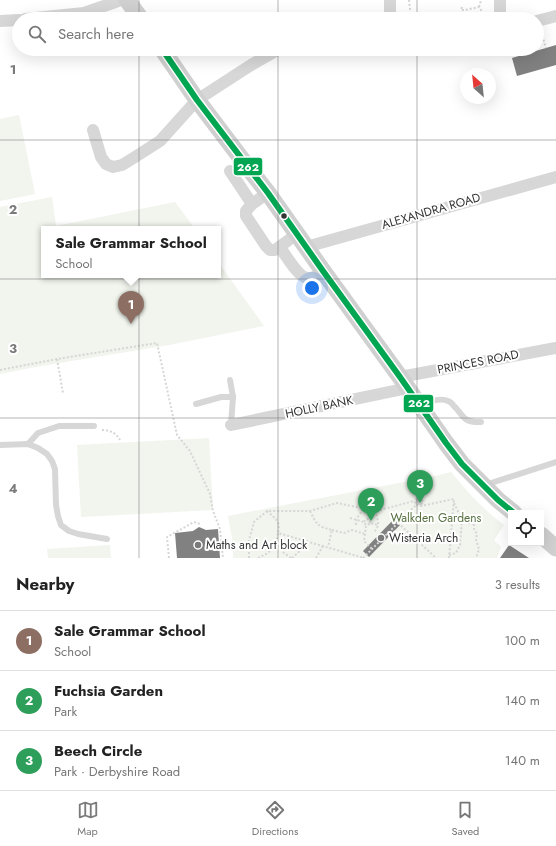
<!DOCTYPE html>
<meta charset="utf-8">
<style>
:root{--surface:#fff;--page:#f2f2f2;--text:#222;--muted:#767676;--line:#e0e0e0;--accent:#7a7a7a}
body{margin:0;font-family:Jost,sans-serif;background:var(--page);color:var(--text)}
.controls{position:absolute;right:12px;bottom:12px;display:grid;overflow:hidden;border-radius:0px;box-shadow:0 4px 16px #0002}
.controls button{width:36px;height:36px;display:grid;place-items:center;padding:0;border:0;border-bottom:1px solid var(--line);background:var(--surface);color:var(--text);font:20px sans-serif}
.compass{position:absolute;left:460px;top:68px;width:36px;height:36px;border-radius:50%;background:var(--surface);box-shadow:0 4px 16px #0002;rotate:333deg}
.you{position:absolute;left:312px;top:288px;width:14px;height:14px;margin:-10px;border:3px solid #fff;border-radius:50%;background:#1a73e8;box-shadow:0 0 0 6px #1a73e833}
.badge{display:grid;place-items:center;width:26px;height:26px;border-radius:50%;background:var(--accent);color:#fff;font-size:13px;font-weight:700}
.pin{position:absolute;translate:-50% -33px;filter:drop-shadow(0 1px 2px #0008)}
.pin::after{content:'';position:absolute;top:21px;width:14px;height:12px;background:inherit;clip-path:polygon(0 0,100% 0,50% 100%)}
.popup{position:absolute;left:41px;top:226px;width:180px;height:52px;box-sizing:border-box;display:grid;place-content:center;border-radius:0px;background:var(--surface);filter:drop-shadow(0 1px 3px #0005);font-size:13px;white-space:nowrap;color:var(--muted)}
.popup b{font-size:15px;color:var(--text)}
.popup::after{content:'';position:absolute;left:50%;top:100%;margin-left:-8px;border:8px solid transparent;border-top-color:var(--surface)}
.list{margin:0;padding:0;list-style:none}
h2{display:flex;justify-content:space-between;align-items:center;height:52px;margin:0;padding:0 16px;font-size:17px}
h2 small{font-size:13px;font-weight:400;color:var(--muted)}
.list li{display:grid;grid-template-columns:26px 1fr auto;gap:12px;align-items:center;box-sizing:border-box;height:60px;padding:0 16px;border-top:1px solid var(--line)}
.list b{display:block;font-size:15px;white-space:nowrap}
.list p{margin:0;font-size:13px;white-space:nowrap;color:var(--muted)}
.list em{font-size:13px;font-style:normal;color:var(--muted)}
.icon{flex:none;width:22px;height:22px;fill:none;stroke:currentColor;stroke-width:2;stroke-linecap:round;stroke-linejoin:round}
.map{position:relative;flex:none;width:556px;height:558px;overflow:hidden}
.search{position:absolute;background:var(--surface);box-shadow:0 4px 16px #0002;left:12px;right:12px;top:12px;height:44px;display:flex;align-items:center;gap:10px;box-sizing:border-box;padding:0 14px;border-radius:22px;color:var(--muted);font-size:15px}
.sheet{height:232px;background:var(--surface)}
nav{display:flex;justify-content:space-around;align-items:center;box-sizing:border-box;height:56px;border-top:1px solid var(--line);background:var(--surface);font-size:11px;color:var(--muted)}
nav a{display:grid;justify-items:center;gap:2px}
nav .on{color:var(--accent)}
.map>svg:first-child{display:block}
</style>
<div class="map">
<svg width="556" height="558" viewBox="0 0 556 558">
<rect width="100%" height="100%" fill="#fff"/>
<g fill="#f1f5ed">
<path d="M19,115L35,194L0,201V119Z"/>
<path d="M52,197L56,226L175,202L195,229H44V275H218V262L264,326L169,345L35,367L0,374V207Z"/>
<path d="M209,438L213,510L81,517L77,445Z"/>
<path d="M451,472C467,492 484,510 504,525L494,540L501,547L497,558H233V544L228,516L435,476Z"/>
<path d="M110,545L111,558H48L47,549Z"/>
</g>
<g fill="#818181">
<path d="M556,45V65L517,76L512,58Z"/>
<path d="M394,519L400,525L369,557L363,551Z"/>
<path d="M199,527L206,530L218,529L220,558H177L175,533L193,531Z"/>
<path d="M509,545L529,558H500Z"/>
</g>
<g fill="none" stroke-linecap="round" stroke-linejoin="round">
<g stroke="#d6d6d6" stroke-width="2" stroke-dasharray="2 2" stroke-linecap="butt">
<path d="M409,0L411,19"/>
<path d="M462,7L461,10H465L479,7L483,13L489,15"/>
<path d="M479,7L481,0"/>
<path d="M541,32L546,48"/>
<path d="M57,359L63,393"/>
<path d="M0,370L57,359L157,343L177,435L190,451L210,494L213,511L220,529L223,558"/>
<path d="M102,430C110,430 116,433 120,440"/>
<path d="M454,503L462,520"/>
<path d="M416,505L418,503H417V501L419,500L421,502L420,504H421L422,501L420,499L417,500V504L416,503L415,501L418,498H421L423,502V503L420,505L419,504L420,502L419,501H418V503L419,502H418"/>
<path d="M267,511L276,519L279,525L278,533"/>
<path d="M310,511C317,525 317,526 332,530L328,547"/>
<path d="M376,511L414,501L416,505L421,506L454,499L449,558"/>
<path d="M350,518L364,522L365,524L368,525L370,523L378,525"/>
<path d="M364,522L365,520L368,519L370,521V523"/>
<path d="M398,523L434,556L435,558"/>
<path d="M474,524V529L477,534L476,540L479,549L476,558"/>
<path d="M356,525C355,517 361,515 362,509"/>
<path d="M366,526L364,541L372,549"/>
<path d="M332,530L344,533L352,530L365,534"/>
<path d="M283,552L291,558"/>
<path d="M449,555L456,553L460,545L462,520L468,515L476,518L474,524L466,523L463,519"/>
<path d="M169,558L167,537L194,522L200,524"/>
<path d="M249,558V540L254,522L267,511H310L337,503L376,511C377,520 381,525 374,532"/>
<path d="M258,558L268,553L276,544L278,533L364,558"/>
<path d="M292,558L303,548L305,541"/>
<path d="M316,558L323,546"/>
<path d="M363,558L416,505"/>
</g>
<g stroke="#d7d7d7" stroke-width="6">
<path d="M230,380L233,397L231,425"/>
<path d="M196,404L221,397H233"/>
<path d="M421,405C428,402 440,397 448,401C449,401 453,404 453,405C464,415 462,423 481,422"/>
<path d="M28,444L38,433L59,426H94"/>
<path d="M0,445L28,444L38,448L47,454L52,461L55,469L56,505L58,516L61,525L69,531L78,534L107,539"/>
<path d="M485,485L556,462"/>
</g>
<g stroke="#d7d7d7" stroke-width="12">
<path d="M390,0V19"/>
<path d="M500,0V19"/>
<path d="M25,19L84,13L121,0"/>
<path d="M0,21L19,20"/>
<path d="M537,21L556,16"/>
<path d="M93,130L101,157L106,164L113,167L122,165L135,157L160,141L197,100L251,65L279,49"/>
<path d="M230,171L252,204"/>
<path d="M268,193L252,204L246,211V216L266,246L270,250H275L297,234"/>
<path d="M280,247C285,254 299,279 309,278C314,278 319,274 323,271"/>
<path d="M306,247L556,177"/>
<path d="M400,377L556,348"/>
<path d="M231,425L408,388"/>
</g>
<g stroke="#d0d0d0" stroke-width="17">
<path d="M127,0L141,19"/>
<path d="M162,49L197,100L250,170L268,193L323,271L400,377L446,443L462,464L498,500L514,513"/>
<path d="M541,535L556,548"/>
</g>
<g stroke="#fff" stroke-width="9">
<path id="bus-1" d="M162,49L197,100L268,193L323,271L400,377L446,443L462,464L498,500L514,513"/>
</g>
<use href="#bus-1" stroke="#00a651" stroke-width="6"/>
</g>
<path fill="none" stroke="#7a7a7a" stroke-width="1" stroke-opacity="0.55" d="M139,0V19M278,0V19M417,0V19M139,49V558M278,49V558M417,49V558M0,140H556M0,279H556M0,418H556"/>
<circle fill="#333" stroke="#fff" stroke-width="1.5" cx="284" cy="216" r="3.5"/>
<g fill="#7a7a7a" stroke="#fff" stroke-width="1.5">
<circle cx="381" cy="538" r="4"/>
<circle cx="198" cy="545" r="4"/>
</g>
<g text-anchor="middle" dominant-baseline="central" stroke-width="4" stroke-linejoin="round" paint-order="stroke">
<g font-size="12" fill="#333" stroke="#fff">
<text transform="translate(431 211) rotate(-16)">ALEXANDRA ROAD</text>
<text transform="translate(478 362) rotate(-11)">PRINCES ROAD</text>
<text transform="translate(319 407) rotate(-12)">HOLLY BANK</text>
</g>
<g font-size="12" fill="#56703f" stroke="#fff">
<text x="436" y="518">Walkden Gardens</text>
</g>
<g font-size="12" fill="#333" stroke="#fff" text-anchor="start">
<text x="389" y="538">Wisteria Arch</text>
<text x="206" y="545">Maths and Art block</text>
</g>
</g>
<g font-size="13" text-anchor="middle" font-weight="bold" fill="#7a7a7a" stroke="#fff" stroke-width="4" stroke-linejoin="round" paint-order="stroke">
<text x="13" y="74">1</text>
<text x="13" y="214">2</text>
<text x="13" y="353">3</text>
<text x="13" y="493">4</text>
</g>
<g stroke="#fff" stroke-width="1.5">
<rect x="233" y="157" width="30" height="19" rx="4" fill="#00a651"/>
<rect x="403" y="394" width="31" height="19" rx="4" fill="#00a651"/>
</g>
<g font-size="11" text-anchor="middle" font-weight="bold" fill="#fff">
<text x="248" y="171">262</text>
<text x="419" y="407">262</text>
</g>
</svg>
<div class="controls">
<button><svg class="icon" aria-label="locate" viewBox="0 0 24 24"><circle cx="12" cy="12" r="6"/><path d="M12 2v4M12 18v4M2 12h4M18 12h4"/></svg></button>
</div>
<svg class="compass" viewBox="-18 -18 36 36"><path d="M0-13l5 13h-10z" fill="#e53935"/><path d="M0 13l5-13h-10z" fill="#767676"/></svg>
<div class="you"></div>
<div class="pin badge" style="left:131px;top:324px;background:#8d6e63">1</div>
<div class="popup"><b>Sale Grammar School</b>School</div>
<div class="pin badge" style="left:371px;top:521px;background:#2e9e5b">2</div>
<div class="pin badge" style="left:420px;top:503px;background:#2e9e5b">3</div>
<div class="search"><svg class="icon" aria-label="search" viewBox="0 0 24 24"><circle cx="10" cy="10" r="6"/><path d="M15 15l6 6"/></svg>Search here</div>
</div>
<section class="sheet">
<h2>Nearby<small>3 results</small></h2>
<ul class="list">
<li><span class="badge" style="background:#8d6e63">1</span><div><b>Sale Grammar School</b><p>School</p></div><em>100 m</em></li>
<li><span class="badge" style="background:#2e9e5b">2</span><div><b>Fuchsia Garden</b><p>Park</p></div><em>140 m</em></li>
<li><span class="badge" style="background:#2e9e5b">3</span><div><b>Beech Circle</b><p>Park · Derbyshire Road</p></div><em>140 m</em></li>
</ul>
</section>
<nav>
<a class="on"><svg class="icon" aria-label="map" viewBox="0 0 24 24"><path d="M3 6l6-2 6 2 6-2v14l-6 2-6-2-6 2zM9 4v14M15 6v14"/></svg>Map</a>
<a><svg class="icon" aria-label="directions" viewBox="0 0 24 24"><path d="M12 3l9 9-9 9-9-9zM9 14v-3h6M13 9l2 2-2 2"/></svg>Directions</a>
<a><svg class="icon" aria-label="saved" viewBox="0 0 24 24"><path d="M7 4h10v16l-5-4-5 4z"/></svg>Saved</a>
</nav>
